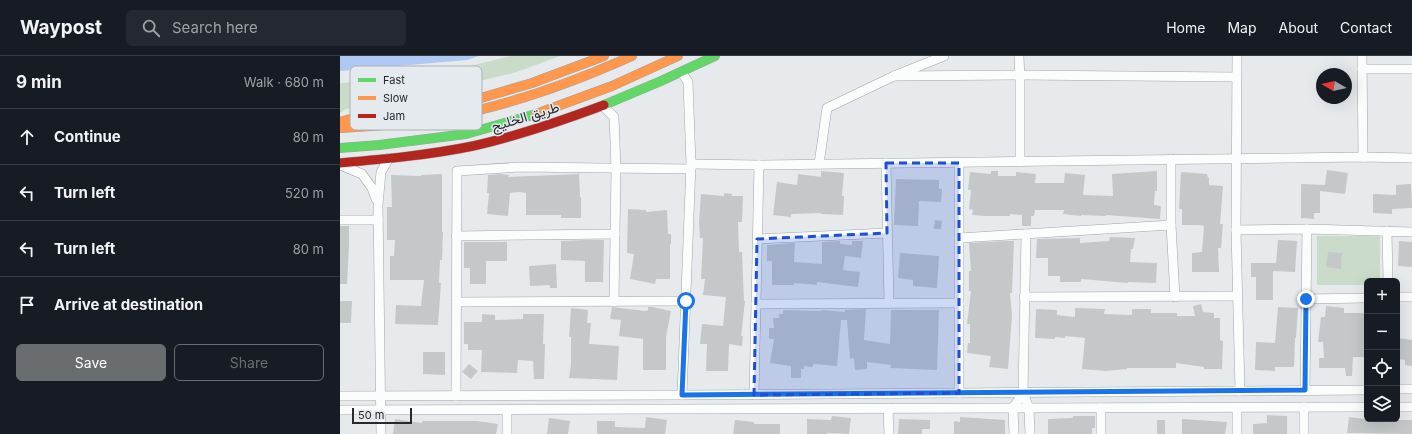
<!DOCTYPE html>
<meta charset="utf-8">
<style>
:root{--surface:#171b24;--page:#242831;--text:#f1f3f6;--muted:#9ea1a6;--line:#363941;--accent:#6a6d6f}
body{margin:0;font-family:Inter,Vazirmatn,sans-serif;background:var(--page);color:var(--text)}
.controls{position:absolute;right:12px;bottom:12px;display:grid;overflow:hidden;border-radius:6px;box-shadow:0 4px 16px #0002}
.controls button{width:36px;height:36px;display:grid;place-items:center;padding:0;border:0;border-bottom:1px solid var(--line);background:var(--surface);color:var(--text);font:20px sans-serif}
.compass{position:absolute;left:976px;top:12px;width:36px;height:36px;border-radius:50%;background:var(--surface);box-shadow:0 4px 16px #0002;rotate:279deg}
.scale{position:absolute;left:12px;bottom:10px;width:60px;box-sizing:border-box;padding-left:4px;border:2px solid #27292b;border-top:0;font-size:11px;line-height:14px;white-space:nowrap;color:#27292b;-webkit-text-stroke:3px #e5eaee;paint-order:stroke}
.stop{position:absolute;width:12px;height:12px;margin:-9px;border:3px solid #1a73e8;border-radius:50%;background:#fff}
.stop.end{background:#1a73e8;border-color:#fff;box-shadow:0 1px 4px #0008}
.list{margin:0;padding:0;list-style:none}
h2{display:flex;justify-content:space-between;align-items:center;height:52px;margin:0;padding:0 16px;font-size:17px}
h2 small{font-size:13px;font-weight:400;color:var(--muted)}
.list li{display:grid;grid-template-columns:26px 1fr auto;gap:12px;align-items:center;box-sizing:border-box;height:56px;padding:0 16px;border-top:1px solid var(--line)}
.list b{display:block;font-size:15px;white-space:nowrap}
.list em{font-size:13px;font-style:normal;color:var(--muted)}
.actions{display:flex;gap:8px;padding:12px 16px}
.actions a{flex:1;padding:9px 0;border:1px solid var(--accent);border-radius:6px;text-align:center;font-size:14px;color:var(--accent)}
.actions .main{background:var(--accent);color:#fff}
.icon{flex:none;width:22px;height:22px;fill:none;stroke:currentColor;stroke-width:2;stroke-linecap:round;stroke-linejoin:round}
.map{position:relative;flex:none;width:1072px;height:378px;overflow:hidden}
header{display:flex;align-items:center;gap:24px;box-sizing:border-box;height:56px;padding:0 20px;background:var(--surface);border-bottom:1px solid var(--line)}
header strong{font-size:19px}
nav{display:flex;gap:22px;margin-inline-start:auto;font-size:14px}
.search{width:280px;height:36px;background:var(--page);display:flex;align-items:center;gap:10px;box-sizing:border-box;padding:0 14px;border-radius:6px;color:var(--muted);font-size:15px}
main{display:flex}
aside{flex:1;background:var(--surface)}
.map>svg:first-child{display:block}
</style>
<header>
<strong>Waypost</strong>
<div class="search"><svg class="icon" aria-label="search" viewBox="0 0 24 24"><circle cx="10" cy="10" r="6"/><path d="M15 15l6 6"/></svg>Search here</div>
<nav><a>Home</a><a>Map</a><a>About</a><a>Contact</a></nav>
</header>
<main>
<aside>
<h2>9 min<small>Walk · 680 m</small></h2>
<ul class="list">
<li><svg class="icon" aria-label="ahead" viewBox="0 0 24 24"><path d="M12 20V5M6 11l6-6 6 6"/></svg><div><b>Continue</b></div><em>80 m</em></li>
<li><svg class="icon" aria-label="left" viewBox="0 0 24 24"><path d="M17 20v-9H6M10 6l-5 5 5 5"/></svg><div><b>Turn left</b></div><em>520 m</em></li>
<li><svg class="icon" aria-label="left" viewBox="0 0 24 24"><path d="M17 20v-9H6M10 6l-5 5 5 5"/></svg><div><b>Turn left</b></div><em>80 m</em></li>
<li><svg class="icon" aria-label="arrive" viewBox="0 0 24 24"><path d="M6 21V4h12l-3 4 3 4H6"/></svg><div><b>Arrive at destination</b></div></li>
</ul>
<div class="actions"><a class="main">Save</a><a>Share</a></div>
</aside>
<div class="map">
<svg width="1072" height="378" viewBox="0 0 1072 378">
<rect width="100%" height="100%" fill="#e7eaec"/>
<g fill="#cadcc9">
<path d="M171,0H220L177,16L110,32L75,38L22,44L25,51L6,53L0,57V27L42,24L101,17Z"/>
<path d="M977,180H1040V225H1027V229H977Z"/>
</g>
<path fill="#aec9f3" d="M0,0H139L127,4L0,15Z"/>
<g fill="#c5c8c9">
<path d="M987,114L1008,117L1005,138L980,135V157H974V163L961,162V128L985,129Z"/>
<path d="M481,115L504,117L502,140H504L503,159L481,158V157L451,158V161L433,159L437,126L457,129L458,118L481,121Z"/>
<path d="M651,115H658V120H676V116L696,118L695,127H724L725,117L745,119L743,139L773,140L772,118L817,115V135H815L814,149L821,150L820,163L766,159V160L741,159V160L723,158L724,154H695L694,160H691V170H682V159L670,158V160H647L632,159L633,154L629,153L631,134H628L630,116L651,118Z"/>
<path d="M841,116L867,118L868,122H869V129L883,130L880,168H883L881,192H878L879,216H852V197L862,196L864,170L858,169H842V153H839Z"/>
<path d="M102,118V176H103L102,204H100L99,227H101L98,269L55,268L56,249L81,250L84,224H50V200H54L55,184H47V151H52L51,119L81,120V119Z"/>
<path d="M161,118L169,119L168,121L239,118L240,141H241V162H221V159H186V137L179,136L170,137L168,160L147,158L149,137H147L148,119Z"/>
<path d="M556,123L599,124V133H602L601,146L579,145L578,170L554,169Z"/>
<path d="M1071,128L1072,152L1052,153V158L1033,157V138L1056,139V129Z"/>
<path d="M384,137L392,138V140H403L402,166H398L399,196H402L404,245H405L401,280H403L402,290L389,288L388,315H366L367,288H360L362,268L383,270L386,241L363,239L365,223H361L363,182H360L359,166L361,138L384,140Z"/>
<path d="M288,153L306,154V156L327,154L328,178H331V188H330V223H316L315,228L290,223L294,198L287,197Z"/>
<path d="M595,164L602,165L601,173H594Z"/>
<path d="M0,170H9V190L7,228H0Z"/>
<path d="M770,181L795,182L793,193H791L790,206L817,207L816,227L788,226V227L741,223V226H720V220H708V202H696L697,183L740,182V187L769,185Z"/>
<path d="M245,184H264L263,226H245V205L221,204V185Z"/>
<path d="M938,184L957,185L955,216L933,215V244H916V221H911V207H936Z"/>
<path d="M500,185V188L512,189V185H523L521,202L505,200L503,214L520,216L518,231L477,226V229L454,227V229H432V205H427V189L455,187L454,206L482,208V186Z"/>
<path d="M666,185H674L672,237H670L672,259L668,313L649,311L651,300L627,297L628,287H630V268H627L631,235H629V215H631L629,187Z"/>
<path d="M1059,185L1072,186V211L1058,210Z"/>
<path d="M124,186H167V205H146V228H130V212H124Z"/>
<path d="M988,196L1002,197L1001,213L986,211Z"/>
<path d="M560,197L599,200L597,232L573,230V224L558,222Z"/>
<path d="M216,208L217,232H210V229L190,230L189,210Z"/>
<path d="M0,245H12L11,267H0Z"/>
<path d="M861,248L863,256L874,257V262H880V284L883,285L882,313H864V311L836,307V312H787V313L765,315L742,313L745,282L725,280V282L715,281V283L695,282L696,253L717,254V259L735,261V252L765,253L764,258L792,259V253H811V257H837V260H855L853,250Z"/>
<path d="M986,250L1004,252V257H1026L1025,301H1013L1012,320H1006L1005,312H979V302H984L983,286H978L981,261H985Z"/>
<path d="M272,251L305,255L308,254V251H312L331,255L326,281V314H303V283L279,280L281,264L270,263Z"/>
<path d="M938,251L958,252L956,282H955L954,311H935V315L915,314L916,286L935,287Z"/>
<path d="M231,252L248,254L247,267H251L249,288L279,290L277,324L229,322L231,309V281H229Z"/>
<path d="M526,253L524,284L550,288L551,254H599L597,314L550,312L551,309L527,306V313L515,314L514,302L510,303L507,264H501L497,310L473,308V311L464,310V313H461V322H451V310L430,307L434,283H429V272H434L433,262H439V258H443V254L482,255V254L505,256V254Z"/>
<path d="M142,258L155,259V264L183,263V258H204L203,288H205L204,323H194L193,305L178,304L177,317L141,316L142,294H128V288H124V266H142Z"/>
<path d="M1057,282L1072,284V310L1065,309V304L1057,303Z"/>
<path d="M83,296H105V319L83,318Z"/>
<path d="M129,308L138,315L131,323L122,316Z"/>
<path d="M927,359L947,360V378H913V368L927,367Z"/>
<path d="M492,360L511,362L509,378L487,377V378H467V363L491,364Z"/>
<path d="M733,360H755V372H752V378H708V363L733,362Z"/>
<path d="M306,361L327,364L325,378H257V365H275V371L305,372Z"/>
<path d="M620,361L665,364V378H614V365L620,366Z"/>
<path d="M1009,361L1033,364H1072V378L1007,377Z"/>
<path d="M209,362L230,365L228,378H207Z"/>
<path d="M55,363L82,367V365H137L158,368L156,378H53Z"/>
<path d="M559,363L590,364V373H582V378H558Z"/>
<path d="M842,363L887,366L885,378H842Z"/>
<path d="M395,364L414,366V368H440V378H393Z"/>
<rect x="817" y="364" width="8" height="14"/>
</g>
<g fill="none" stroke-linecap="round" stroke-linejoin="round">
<g stroke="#a2a4a6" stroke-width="10">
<g id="street">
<path d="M679,0L680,25V106"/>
<path d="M897,0L896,174L900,335"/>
<path d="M1022,0L1023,101"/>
<path d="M1022,13H1072"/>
<path d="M342,17L348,26L351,108L342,339"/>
<path d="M554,20L680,19L896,21"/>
<path d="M263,50L274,61L276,113L274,246"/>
<path d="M831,103V169L835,241"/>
<path d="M546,107L549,247"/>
<path d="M619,107V337"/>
<path d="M351,108L419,109L1023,101L1072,102"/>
<path d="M479,108L487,52L554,20L604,0"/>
<path d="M0,109L22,118L32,132L36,143"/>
<path d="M0,164H38"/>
<path d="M896,174L967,173L1072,176"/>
<path d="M1047,175L1048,225"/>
<path d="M686,178L683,337L689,352L690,378"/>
<path d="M116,180L275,178"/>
<path d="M619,182L831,169"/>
<path d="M417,183L547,177"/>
<path d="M684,241L897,240"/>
<path d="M1057,241H1072"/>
<path d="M966,243L1027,242"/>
<path d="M116,246L346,245"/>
<path d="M416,248L619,247"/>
<path d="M1057,333H1072"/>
<path d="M965,334L967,173"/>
<path d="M414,339L419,109"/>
<path d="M0,340L342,339L1027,334"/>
<path d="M116,340L117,115L180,111L351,113"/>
<path d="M1057,351H1072"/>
<path d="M548,352L549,378"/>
<path d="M897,352V378"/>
<path d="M0,354L1027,351"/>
<path d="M167,354V378"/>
<path d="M41,378L38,149L41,116L49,102"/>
<path d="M674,378L673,352L683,337"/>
<path d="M761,378V352"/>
<path d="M964,378V351"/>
</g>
</g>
<g stroke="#a2a4a6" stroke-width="10">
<g id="fast">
<path d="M264,49L321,25L375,0"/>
<path d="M0,92L39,89L126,78L196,58"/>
</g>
</g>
<g stroke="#a2a4a6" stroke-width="10">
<g id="slow">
<path d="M196,58L272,30L338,0"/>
<path d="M0,66L24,59L99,50L141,42L192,27L264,0"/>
<path d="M0,72C36,70 71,68 106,61C171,49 232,27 292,0"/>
</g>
</g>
<g stroke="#a2a4a6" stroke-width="10">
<path id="jam" d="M0,107C45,103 89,99 133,90C178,80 221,65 264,49"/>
</g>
<use href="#street" stroke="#fbfcfc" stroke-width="9"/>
<use href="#fast" stroke="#63d668" stroke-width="9"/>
<use href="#slow" stroke="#ff974d" stroke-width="9"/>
<use href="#jam" stroke="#b3261e" stroke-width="9"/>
</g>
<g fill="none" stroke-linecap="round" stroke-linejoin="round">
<path stroke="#1a73e8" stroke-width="5" d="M346,245L342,339L965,334L966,243"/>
</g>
<path fill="#1d4ed8" fill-opacity="0.2" stroke="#1d4ed8" stroke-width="3" stroke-dasharray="8 5" stroke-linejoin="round" d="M546,107H619V337L414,339L417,183L547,177Z"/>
<g text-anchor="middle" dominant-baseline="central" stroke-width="3" stroke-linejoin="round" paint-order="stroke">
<g font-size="14" fill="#27292b" stroke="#e5eaee">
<text transform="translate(185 60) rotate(-17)">طريق الخليج</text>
</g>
</g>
<rect x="10" y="10" width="132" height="64" rx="6" fill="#e5eaee" stroke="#acb0b4" stroke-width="1"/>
<rect x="18" y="22" width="18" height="4" fill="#63d668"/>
<rect x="18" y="40" width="18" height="4" fill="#ff974d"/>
<rect x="18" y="58" width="18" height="4" fill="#b3261e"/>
<g font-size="11" fill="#27292b">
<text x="43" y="28">Fast</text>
<text x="43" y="46">Slow</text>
<text x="43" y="64">Jam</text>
</g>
</svg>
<div class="controls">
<button>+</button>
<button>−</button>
<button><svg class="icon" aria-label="locate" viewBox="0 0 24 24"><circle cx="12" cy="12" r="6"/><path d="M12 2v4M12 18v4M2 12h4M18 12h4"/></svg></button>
<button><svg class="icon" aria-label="layers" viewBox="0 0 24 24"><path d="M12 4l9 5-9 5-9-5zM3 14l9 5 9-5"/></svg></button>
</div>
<svg class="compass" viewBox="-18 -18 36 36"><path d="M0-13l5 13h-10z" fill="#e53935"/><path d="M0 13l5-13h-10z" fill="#9ea1a6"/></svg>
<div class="scale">50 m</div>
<div class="stop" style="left:346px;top:245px"></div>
<div class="stop end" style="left:966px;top:243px"></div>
</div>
</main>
